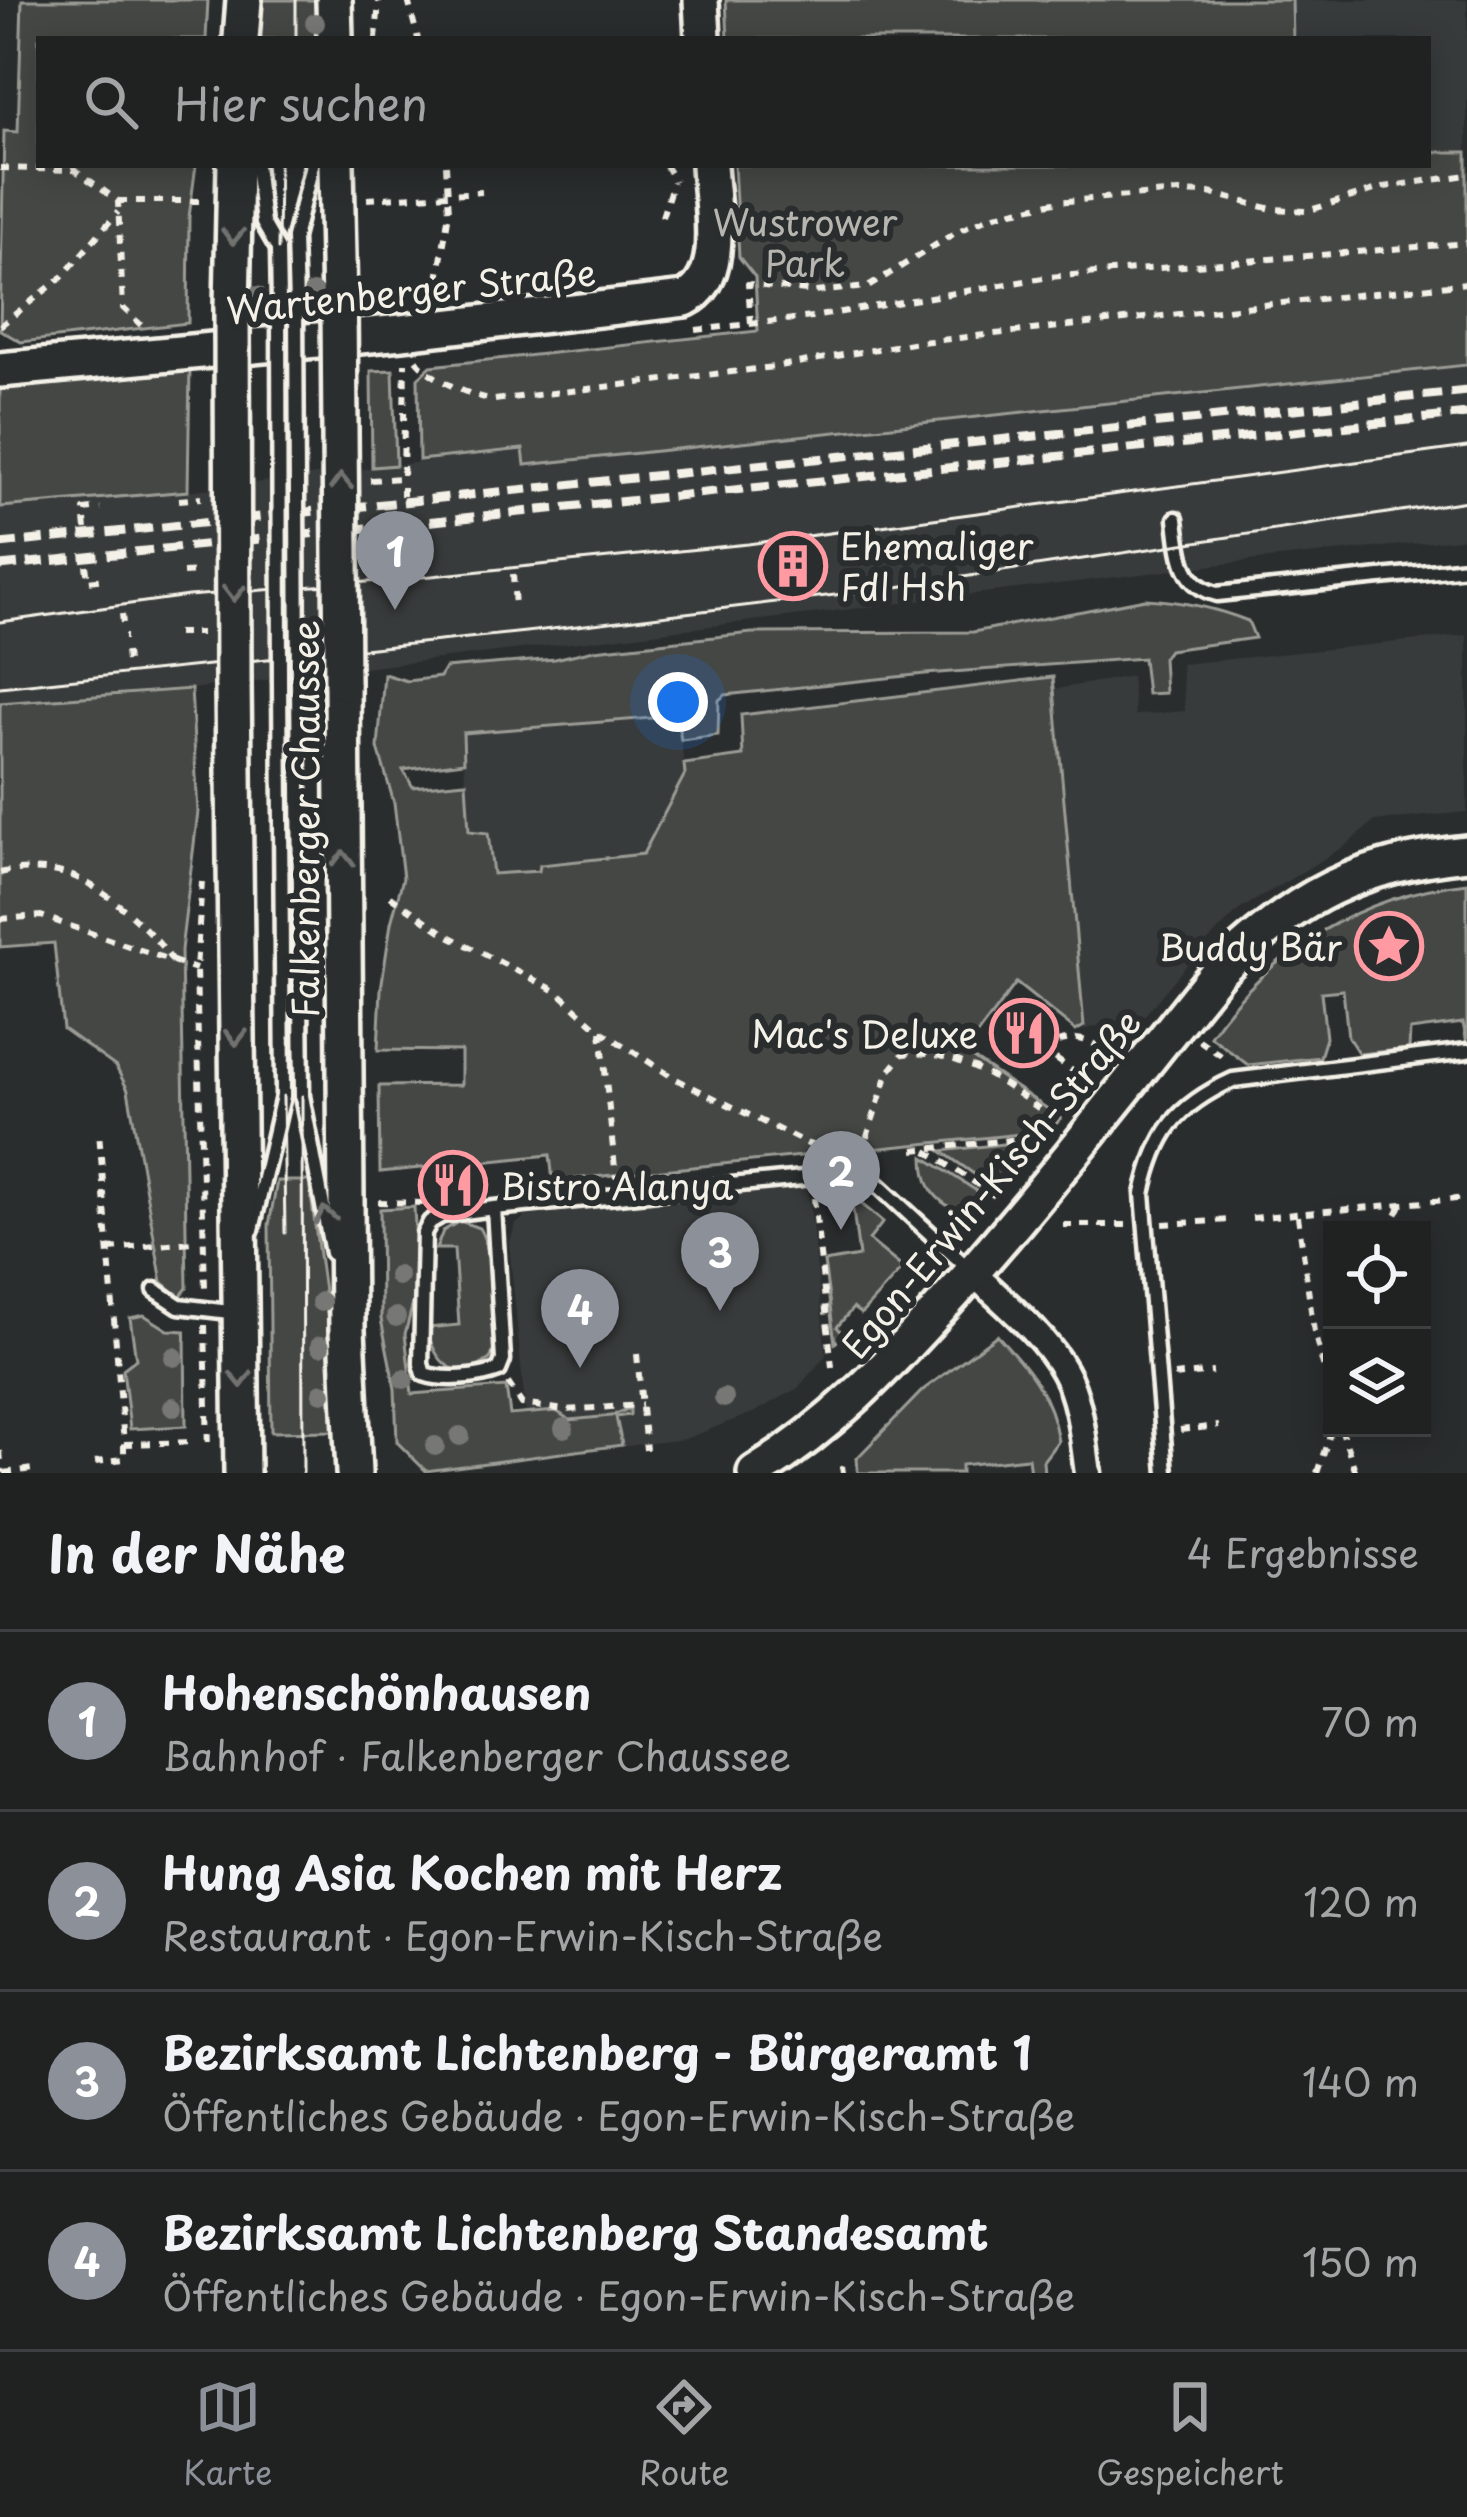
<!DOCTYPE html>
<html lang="de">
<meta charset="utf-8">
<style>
:root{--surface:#202222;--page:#2d2f2f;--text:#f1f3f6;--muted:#a2a4a5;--line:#3d3f40;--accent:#8c9099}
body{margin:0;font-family:"Playpen Sans",sans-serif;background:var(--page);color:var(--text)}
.controls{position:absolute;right:36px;bottom:36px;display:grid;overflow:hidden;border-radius:0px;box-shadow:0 6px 30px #0003}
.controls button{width:108px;height:108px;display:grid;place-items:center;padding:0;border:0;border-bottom:3px solid var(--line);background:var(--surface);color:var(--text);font:60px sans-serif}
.you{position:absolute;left:678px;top:702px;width:42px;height:42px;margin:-30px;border:9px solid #fff;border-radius:50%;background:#1a73e8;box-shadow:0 0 0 18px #1a73e833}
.badge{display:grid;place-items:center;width:78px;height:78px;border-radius:50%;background:var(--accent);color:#fff;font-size:39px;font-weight:700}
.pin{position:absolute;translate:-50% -99px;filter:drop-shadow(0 3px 6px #0008)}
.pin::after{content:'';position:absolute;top:63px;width:42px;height:36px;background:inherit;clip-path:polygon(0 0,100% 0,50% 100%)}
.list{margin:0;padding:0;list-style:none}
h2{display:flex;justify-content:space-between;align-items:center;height:156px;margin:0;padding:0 48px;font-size:51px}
h2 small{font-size:39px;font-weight:400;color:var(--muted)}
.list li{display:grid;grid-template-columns:78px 1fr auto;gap:36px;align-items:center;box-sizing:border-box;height:180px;padding:0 48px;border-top:3px solid var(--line)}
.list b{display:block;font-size:45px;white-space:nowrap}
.list p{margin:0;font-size:39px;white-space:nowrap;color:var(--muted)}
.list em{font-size:39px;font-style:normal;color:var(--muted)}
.icon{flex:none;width:66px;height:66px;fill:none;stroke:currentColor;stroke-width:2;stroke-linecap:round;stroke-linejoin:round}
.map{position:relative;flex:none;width:1467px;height:1473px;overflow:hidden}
.search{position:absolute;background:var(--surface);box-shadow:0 6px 30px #0003;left:36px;right:36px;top:36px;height:132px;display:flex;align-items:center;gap:30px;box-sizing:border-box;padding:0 42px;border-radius:0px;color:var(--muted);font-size:45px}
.sheet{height:876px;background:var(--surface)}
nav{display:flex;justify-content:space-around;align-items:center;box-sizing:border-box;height:168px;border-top:3px solid var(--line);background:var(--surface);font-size:33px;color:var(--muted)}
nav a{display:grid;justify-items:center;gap:6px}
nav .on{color:var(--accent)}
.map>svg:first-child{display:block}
</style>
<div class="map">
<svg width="1467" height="1473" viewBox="0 0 1467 1473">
<rect width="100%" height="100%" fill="#2a2d2e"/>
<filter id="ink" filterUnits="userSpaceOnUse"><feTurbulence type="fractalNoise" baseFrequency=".00833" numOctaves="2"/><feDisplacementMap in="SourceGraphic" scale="24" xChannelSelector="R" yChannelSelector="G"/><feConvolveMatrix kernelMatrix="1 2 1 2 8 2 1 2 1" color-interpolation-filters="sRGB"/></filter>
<g filter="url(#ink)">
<g fill="#373a3a">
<path d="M1292,0H1467V152H1428V39H1293Z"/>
<path d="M1467,365V538L1249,561L191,689L0,703V507L188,491L524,449L526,465Z"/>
<path d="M1467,635V812L1375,821L1345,846L1239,910L1201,948L1145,1015L1082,1030L1056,689L1131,676L1135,715L1185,711L1181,664Z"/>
<path d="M678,716L685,773L643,855L492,875L469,832L462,733Z"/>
<path d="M808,1186L826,1355L798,1388L755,1412L685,1439L530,1458L509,1244L516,1224L525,1217L544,1214Z"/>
</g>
<g fill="#444645" stroke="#9c9c96" stroke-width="3">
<path d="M22,0H208L206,39H39V165H196L189,217L188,323L21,342L0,330L4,131L18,132Z"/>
<path d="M260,0H320L321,39H258Z"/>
<path d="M726,0H1292L1293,39H728Z"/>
<path d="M1428,152H1467V365L525,465L523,449L419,460L418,378L431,366L758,331L755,277L739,257L734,165H1428Z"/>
<path d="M190,366L188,491L0,507V387Z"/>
<path d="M393,370L396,465L372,467L371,371Z"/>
<path d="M1145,599C1182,601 1213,607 1248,621L1255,638L1169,650L1163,658L1165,693L1147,694L1143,658L925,674L725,695L719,700L718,735L681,740L677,716L463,733L464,762L403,770L413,787L466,782L469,831L488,833L493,874L539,871L540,865L643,854L685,774L684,764L743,756L741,715L1053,677L1084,1026L1076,1031L1016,983L964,1052L1061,1118L1050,1131L553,1181L550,1155L380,1172L379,1086L461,1085V1051L378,1050L381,989L391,923L403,878L394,803L378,748L384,674L407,681L440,677L445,668L555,659L594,650L752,633L973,632Z"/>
<path d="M191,689L198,812L181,950L187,1288L180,1297L162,1282L128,1090L116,1067L63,1029L54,943L0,947V703Z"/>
<path d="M1467,883V1043L1463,1023L1410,1030L1409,1049L1359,1054L1348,1037L1343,990L1321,992L1326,1038L1320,1057L1248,1065L1210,1036C1271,949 1361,895 1467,883Z"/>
<path d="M1029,1141L1041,1143L1000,1186L987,1183L941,1151Z"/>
<path d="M924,1157L980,1193L981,1196L958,1212C933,1199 924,1185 924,1157Z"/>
<path d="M277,1181H309L333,1358V1431L271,1432L269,1225Z"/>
<path d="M851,1195L883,1222L869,1240L903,1268L861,1314L853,1308L837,1327L844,1335L835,1343L824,1262L859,1256Z"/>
<path d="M414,1207L418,1284L405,1334L412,1394L506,1387L510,1415L556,1411L570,1420L611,1416L630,1408V1415L616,1417L622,1445L426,1471L397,1442L395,1389L381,1319L380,1209Z"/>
<path d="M460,1221L479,1228C493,1249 503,1338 490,1359C455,1385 435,1363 427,1328L459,1325L454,1249H436L443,1231Z"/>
<path d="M144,1315L168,1330L185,1331L186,1426L130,1429L123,1369L136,1359L130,1318Z"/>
<path d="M997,1335C1028,1368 1051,1395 1058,1441L1043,1461L1044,1473H1030L1028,1458L961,1465V1473H858L857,1458L923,1390Z"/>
</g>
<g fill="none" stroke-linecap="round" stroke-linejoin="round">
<g stroke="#f4f1e8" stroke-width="21">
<g id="lane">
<path d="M256,165L263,223L278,249L279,304"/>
<path d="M296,304L294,238L312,165"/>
<path d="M1176,519C1180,551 1180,585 1217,594L1467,568"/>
<path d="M298,682L302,1096L332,1253"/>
<path d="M494,1208L503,1360L499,1370C479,1378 444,1381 424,1374L421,1364L424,1233L430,1222L442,1215L494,1208L864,1172L972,1272"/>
<path d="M252,1230L283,1096L280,682"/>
<path d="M155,1290L179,1306L238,1313"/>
<path d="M1166,1473L1143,1194C1156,1133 1176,1106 1233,1080L1467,1051"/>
</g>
</g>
<g stroke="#f4f1e8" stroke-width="33">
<path id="street" d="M973,1273C1003,1302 1043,1333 1064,1371C1081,1401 1083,1440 1088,1473"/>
</g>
<g stroke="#f4f1e8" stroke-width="42">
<g id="secondary">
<path d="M334,0L335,39"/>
<path d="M701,0L703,39"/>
<path d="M241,39L244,0"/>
<path d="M336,165L339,305"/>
<path d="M232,308L235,165"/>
<path d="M0,370L402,332L685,299C728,278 711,206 709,165"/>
<path d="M342,683L347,1330L354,1473"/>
<path d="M233,684L242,1473"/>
<path d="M755,1473C830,1427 886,1368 945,1303C1041,1197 1128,1083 1218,972C1297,896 1358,864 1467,853"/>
</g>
</g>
<g stroke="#f4f1e8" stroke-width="6" stroke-dasharray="9 9" stroke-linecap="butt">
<path d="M408,0L418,39"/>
<path d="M376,39L379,0"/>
<path d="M665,165L675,181"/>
<path d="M0,168L75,170L118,201L123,308L141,325"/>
<path d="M367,199L482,192"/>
<path d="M118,201H201"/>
<path d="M662,217L673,182"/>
<path d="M435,298L449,212L446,165"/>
<path d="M751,324L748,284L814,292L868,287L958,231L995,215L1055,202L1178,192L1209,193L1272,209L1307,211L1384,187L1467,175"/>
<path d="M0,326L61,278L118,212"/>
<path d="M696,330L812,317L1049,277L1467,243"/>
<path d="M416,360C432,380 468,395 494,400L774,367L912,343L1467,283"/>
<path d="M370,480L403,478L405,363"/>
<path d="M403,496V478"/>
<path d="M179,500L201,498"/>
<path d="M86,529L84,510L101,508"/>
<path d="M372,551L401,550L400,533"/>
<path d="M86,565L88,581L105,579"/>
<path d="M183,573L201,572"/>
<path d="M513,574L515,608"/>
<path d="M122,614L123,624"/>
<path d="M177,633H201"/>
<path d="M124,637H126"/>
<path d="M126,652L127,662"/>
<path d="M0,873C21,868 45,868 66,874C99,882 158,935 174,964"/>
<path d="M202,882L196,969L205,1288"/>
<path d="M390,896L447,935L558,992L601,1031L674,1078L808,1144L837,1152"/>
<path d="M0,919L41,916L196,969"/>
<path d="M601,1031L616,1178"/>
<path d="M1199,1040L1227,1060"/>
<path d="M1041,1048C1077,1034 1083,1036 1114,1056"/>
<path d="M1041,1048L1092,1085"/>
<path d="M914,1150L1048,1136"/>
<path d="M927,1151L995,1196"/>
<path d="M861,1155L888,1073L903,1054C964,1048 1012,1090 1059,1123"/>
<path d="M814,1198L832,1367"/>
<path d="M378,1202L424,1203"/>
<path d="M1298,1216L1314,1332L1332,1399"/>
<path d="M1252,1218L1467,1198"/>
<path d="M1163,1224L1232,1220"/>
<path d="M1063,1225H1126"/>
<path d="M1388,1230L1401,1205"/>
<path d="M109,1249L192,1242"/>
<path d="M205,1325L208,1450"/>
<path d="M637,1354L646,1450"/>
<path d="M1174,1376L1213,1372"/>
<path d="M508,1383L522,1404L565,1410L642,1405"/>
<path d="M1341,1428L1356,1473"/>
<path d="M1180,1430L1219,1426"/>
<path d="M124,1444L192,1442"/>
<path d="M0,1451L2,1473"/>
<path d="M95,1462L124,1459V1444L99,1132"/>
<path d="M842,1466L843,1473"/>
<path d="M4,1473L33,1469"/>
<path d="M1317,1473L1332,1428"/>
</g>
<use href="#lane" stroke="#2a2d2e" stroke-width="12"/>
<use href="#street" stroke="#2a2d2e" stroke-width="24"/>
<use href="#secondary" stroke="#2a2d2e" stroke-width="33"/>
<g stroke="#f4f1e8" stroke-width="3">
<path d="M296,39V0"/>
<path d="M278,249L279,165"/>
<path d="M0,622L188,596L392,580L748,544L1467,447"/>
<path d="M0,687L535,631L877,590L1467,501"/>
<path d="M283,1096L285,1233"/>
<path d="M302,1096L303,1473"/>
</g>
<g stroke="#f4f1e8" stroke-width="9" stroke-dasharray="18 9" stroke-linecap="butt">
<path d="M0,544L1467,391"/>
<path d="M0,566L1467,414"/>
</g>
<g stroke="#f4f1e8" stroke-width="21" stroke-linecap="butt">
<g id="lane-bridge">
<path d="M279,304L280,682"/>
<path d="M296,304L298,682"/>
</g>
</g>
<g stroke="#f4f1e8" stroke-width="42" stroke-linecap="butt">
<g id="secondary-bridge">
<path d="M339,305L342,683"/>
<path d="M232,308L233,684"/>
</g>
</g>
<use href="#lane-bridge" stroke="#2a2d2e" stroke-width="12"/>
<use href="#secondary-bridge" stroke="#2a2d2e" stroke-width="33"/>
</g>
<g fill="#777875">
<circle cx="315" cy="23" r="10"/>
<circle cx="313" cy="293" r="10"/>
<circle cx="257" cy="296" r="10"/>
<circle cx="398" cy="1276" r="10"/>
<circle cx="321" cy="1302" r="10"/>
<circle cx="396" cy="1317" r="10"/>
<circle cx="320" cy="1346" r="10"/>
<circle cx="174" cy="1357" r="10"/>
<circle cx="404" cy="1379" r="10"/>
<circle cx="322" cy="1393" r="10"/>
<circle cx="724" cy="1398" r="10"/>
<circle cx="173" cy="1407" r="10"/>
<circle cx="564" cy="1428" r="10"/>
<circle cx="460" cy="1436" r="10"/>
<circle cx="435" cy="1446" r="10"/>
</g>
<defs><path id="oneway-chevron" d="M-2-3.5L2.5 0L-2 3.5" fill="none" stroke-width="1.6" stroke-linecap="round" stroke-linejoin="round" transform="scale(3)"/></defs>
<g stroke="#71726f">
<use href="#oneway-chevron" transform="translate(233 236) rotate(91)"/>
<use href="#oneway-chevron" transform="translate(341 482) rotate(-91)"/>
<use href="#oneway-chevron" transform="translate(234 593) rotate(90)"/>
<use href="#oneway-chevron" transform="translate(343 859) rotate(-90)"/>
<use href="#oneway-chevron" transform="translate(236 1037) rotate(89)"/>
<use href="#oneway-chevron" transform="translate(325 1215) rotate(-101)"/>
<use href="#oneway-chevron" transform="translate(241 1379) rotate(89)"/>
</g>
</g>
<defs>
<g id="building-ring" transform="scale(3.45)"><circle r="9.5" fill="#2a2d2e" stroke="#ff9aa2" stroke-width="1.5"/><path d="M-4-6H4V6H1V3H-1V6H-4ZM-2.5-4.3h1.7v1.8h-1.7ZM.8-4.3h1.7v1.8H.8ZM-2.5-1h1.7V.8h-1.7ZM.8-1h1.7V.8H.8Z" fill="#ff9aa2"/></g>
<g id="sight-ring" transform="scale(3.45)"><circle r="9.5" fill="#2a2d2e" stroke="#ff9aa2" stroke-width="1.5"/><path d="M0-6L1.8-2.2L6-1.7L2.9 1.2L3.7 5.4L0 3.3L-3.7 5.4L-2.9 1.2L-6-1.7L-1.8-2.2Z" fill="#ff9aa2"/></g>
<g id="restaurant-ring" transform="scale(3.45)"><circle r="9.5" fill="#2a2d2e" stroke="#ff9aa2" stroke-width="1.5"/><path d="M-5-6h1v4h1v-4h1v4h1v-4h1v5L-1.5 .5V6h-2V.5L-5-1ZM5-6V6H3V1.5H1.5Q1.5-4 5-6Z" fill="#ff9aa2"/></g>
</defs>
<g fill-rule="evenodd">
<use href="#building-ring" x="793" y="566"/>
<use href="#sight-ring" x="1389" y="946"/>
<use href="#restaurant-ring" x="1024" y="1033"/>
<use href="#restaurant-ring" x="453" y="1185"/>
</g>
<g text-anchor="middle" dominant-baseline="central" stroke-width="12" stroke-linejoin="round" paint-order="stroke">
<g font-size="36" fill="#b6b5af" stroke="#2a2d2e">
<text x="805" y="221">Wustrower<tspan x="805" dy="41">Park</tspan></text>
</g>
<g font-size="36" fill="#f4f1e8" stroke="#2a2d2e">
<text transform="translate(411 290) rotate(-6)">Wartenberger Straße</text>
<text transform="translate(304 819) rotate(-90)">Falkenberger Chaussee</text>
<text transform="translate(990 1183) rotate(-50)">Egon-Erwin-Kisch-Straße</text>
</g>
<g font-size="36" fill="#f4f1e8" stroke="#2a2d2e" text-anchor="start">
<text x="840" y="545">Ehemaliger<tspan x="840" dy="41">Fdl Hsh</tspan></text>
<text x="1342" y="946" text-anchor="end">Buddy Bär</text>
<text x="978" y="1033" text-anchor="end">Mac's Deluxe</text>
<text x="500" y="1185">Bistro Alanya</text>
</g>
</g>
</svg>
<div class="controls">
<button><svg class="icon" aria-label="locate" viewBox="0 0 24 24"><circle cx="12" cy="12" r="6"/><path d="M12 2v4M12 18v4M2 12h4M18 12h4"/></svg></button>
<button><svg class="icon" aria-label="layers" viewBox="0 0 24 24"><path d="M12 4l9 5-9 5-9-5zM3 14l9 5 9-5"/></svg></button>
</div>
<div class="you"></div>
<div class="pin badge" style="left:395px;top:610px">1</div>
<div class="pin badge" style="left:841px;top:1230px">2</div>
<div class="pin badge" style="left:720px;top:1311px">3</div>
<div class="pin badge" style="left:580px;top:1368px">4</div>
<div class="search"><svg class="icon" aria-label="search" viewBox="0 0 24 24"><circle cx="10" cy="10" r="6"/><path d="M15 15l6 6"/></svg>Hier suchen</div>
</div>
<section class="sheet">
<h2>In der Nähe<small>4 Ergebnisse</small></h2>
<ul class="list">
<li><span class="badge">1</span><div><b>Hohenschönhausen</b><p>Bahnhof · Falkenberger Chaussee</p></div><em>70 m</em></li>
<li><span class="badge">2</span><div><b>Hung Asia Kochen mit Herz</b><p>Restaurant · Egon-Erwin-Kisch-Straße</p></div><em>120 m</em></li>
<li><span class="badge">3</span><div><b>Bezirksamt Lichtenberg - Bürgeramt 1</b><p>Öffentliches Gebäude · Egon-Erwin-Kisch-Straße</p></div><em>140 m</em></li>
<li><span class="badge">4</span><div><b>Bezirksamt Lichtenberg Standesamt</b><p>Öffentliches Gebäude · Egon-Erwin-Kisch-Straße</p></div><em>150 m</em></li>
</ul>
</section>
<nav>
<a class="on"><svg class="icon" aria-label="map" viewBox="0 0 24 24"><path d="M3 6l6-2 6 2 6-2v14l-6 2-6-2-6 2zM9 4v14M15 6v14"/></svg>Karte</a>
<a><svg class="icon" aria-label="directions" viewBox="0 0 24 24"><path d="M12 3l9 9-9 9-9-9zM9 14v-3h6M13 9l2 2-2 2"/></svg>Route</a>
<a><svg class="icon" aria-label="saved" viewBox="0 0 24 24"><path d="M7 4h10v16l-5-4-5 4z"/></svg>Gespeichert</a>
</nav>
